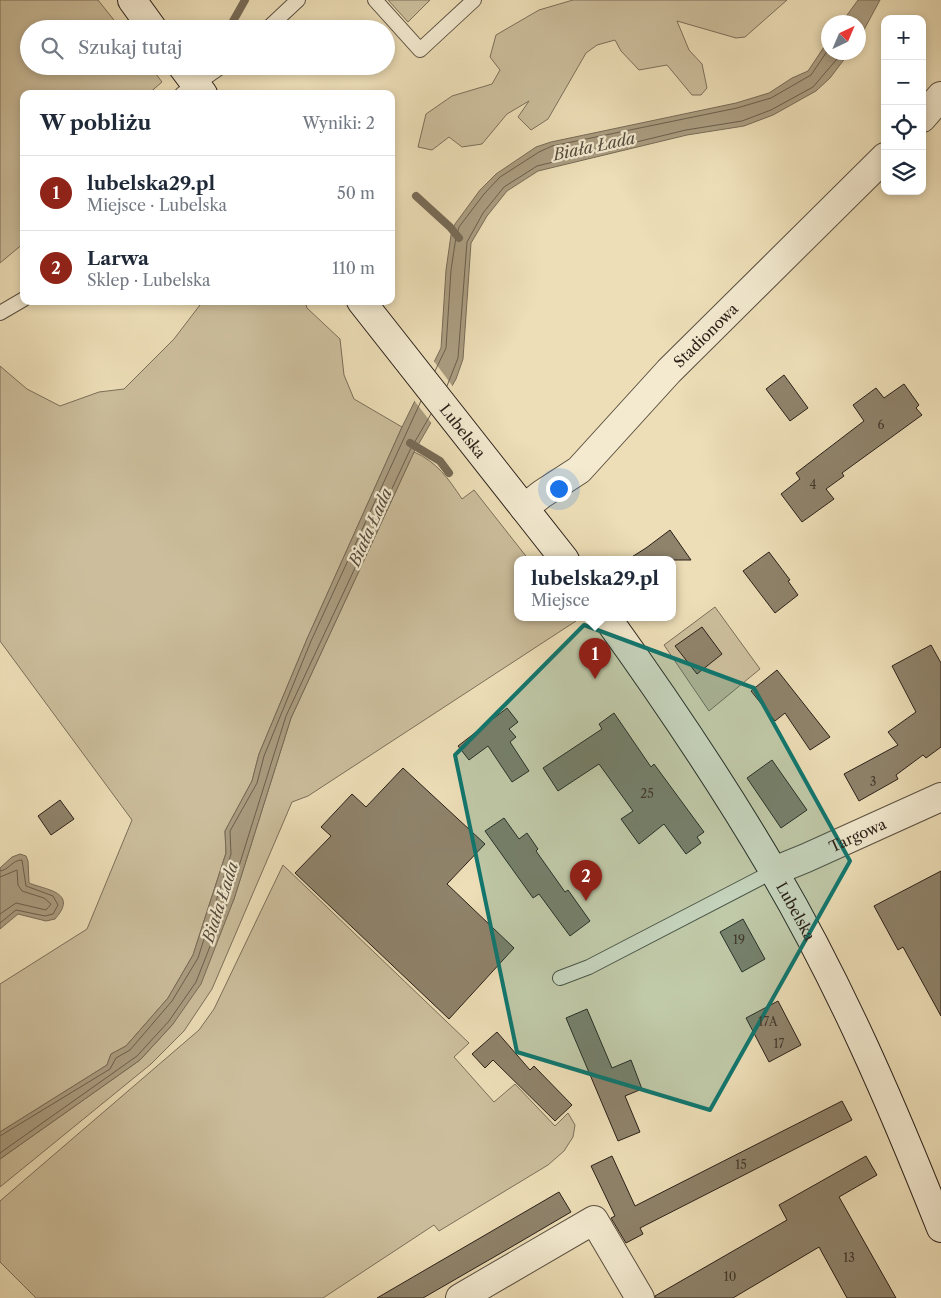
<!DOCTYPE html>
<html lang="pl">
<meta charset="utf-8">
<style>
:root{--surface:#fff;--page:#f2f2f3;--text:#1f2937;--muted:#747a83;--line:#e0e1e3;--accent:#8f2418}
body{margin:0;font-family:"Libre Caslon Text",serif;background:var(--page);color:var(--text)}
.controls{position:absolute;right:15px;top:15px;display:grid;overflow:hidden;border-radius:10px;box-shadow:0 2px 8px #0003}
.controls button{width:45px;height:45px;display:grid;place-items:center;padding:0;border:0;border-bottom:1px solid var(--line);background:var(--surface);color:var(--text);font:25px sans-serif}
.compass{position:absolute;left:821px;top:15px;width:45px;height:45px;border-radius:50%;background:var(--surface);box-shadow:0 2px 8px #0003;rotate:44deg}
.you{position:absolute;left:558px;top:488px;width:18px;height:18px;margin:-12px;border:4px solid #fff;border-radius:50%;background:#1a73e8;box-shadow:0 0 0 8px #1a73e833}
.badge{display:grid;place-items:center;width:32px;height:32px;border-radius:50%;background:var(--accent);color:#fff;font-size:16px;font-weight:700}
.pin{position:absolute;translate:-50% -41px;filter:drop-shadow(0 1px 2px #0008)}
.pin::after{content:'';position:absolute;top:26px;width:18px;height:15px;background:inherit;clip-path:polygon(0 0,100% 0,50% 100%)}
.popup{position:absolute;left:514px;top:556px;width:162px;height:65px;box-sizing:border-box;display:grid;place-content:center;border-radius:10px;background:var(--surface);filter:drop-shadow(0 1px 4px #0005);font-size:16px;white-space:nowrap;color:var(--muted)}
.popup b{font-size:19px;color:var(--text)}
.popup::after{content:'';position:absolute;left:50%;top:100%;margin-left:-10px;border:10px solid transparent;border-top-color:var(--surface)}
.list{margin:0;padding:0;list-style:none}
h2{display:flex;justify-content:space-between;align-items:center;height:65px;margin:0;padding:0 20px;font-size:21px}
h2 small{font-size:16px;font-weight:400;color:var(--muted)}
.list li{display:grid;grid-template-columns:32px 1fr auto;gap:15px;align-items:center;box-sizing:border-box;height:75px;padding:0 20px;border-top:1px solid var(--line)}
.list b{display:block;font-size:19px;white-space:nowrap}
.list p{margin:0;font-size:16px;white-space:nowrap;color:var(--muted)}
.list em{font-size:16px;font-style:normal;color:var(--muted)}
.icon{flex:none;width:28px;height:28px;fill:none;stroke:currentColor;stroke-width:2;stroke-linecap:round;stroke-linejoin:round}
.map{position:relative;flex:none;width:941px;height:1298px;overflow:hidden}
.search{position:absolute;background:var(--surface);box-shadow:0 2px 8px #0003;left:20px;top:20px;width:375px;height:55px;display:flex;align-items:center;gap:12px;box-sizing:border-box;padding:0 18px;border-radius:28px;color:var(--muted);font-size:19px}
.panel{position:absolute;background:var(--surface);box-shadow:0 2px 8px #0003;left:20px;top:90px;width:375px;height:215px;border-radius:10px}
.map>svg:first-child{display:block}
</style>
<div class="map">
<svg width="941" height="1298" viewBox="0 0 941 1298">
<rect width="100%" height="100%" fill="#eddeb7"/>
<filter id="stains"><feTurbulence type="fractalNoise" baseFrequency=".004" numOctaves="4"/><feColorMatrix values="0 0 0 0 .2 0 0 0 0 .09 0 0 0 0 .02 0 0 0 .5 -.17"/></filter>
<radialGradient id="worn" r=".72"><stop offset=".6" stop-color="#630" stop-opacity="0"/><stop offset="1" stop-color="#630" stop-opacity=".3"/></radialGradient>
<g fill="#ccbe9c" stroke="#7b6f5a">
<path d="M0,0H98L121,29H29V66H150L162,82L148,94H24V243L0,263Z"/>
<path d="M388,0H430L408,22Z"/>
<path d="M573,0H787L745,37L736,38L677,21L689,50L702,64L707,88L701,95H692L667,65L639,70L621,51L615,40L597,45L586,53L548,119L531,130L518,117L529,101L507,114L482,144L462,147L449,137L432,150L418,147L426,114L452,96L492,84L500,70L490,57L496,35L539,10Z"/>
<path d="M203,301H305L307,308L340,339L344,375L354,399L402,427L307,639L259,754L252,781L225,831L226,853L193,955L168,998L126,1046L111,1054L107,1065L0,1132V984L87,929L132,820L0,641V366L27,389L60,406L99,392L124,389L174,339Z"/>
<path d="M414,452C437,462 448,478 462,499L474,490L529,560H518V618H573L576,621L308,796L292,802L212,989L184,1031L151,1064L0,1187V1159L140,1060L173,1024L234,899L291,718Z"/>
<path d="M715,607L760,669L709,711L664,645Z"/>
<path d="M283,865L469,1043L454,1057L494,1102L515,1084L555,1126L568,1113L575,1125L573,1137L564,1151L548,1165L439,1231L434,1225L323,1298H36L0,1262V1201L199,1030L214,1009Z"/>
</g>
<g fill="#ab9d81" stroke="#776b57">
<path d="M858,0H880L859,39L858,22H842Z"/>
<path d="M828,41V52L849,53L830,78L816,91L773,115L744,126L687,135L538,171L507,191L487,216L471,243L463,359L456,379L414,452L291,718L234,899L201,984L173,1024L140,1060L0,1159V1132L107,1065L111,1054L126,1046L168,998L193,955L226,853L225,831L252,781L259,754L307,639L402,427L441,348L446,270L451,235L455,224L480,190L496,174L536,147L551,142L736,103L769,93L792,78L808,71Z"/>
<path d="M20,854L26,856L28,861L29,883C46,890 79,892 55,919L46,921L18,914L0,929V868L12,857Z"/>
</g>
<path fill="#eddeb7" d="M433,360L454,388L433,425L413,399Z"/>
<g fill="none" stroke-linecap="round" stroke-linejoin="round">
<g stroke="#6a5e4d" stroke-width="1">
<path d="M435,371L446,348L451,270L456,237L459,227L484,194L500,177L539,152L552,146L737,108L771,98L811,75L828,50"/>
<path d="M447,386L458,358L467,242L483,213L504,187L537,166L686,130L742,121L771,110L813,87L843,52"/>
<path d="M0,871C9,870 12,860 22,860L26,886L53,896L58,905L53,914L45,916L16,910L0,923"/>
<path d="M0,877L17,870L18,885L22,891L44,898L51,904L46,910L16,903L0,914"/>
<path d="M0,1136L110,1069L116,1058L130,1050L172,1001L198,958L231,854L230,831L257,783L264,756L311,641L421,401"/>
<path d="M0,1153L137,1056L169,1021L196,982L229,898L286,716L410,450L431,414"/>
</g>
<g stroke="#776b57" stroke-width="8">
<path d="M232,29V23L245,0"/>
<path d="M416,196L450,227L459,238"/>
<path d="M410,443L440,461L449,473"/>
</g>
</g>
<g fill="#8f836b" stroke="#2a2019">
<path d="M784,375L808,408L790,421L766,389Z"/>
<path d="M904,384L919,405L916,408L922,415L842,473L844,476L826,489L834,499L802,522L781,494L800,479L796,473L864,421L853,405L876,388L884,398Z"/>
<path d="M670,530L691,560H627L646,548Z"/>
<path d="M769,552L790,580L788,581L798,595L775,613L743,571Z"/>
<path d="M702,627L722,654L697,674L675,646Z"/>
<path d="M931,645L941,663V747L926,758L923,755L896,775L898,779L859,801L844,774L898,745L888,732L916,712L892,666Z"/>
<path d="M777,670L830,737L810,750L785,713L775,721L751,691Z"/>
<path d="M507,708L518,722L509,729L516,737L510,742L529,771L512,782L488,746L469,760L458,746Z"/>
<path d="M614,713L651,767L654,764L704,832L697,837L701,843L686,854L664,824L639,844L621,819L633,811L599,764L558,791L543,768L602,729L599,724Z"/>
<path d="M772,760L807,810L781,828L747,778Z"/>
<path d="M403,768L485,844L447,884L514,948L449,1019L295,873L331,836L321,827L352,794L366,807Z"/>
<path d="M60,800L74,819L51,835L38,816Z"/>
<path d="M504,818L519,839L527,833L538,849L536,851L565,892L568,890L590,921L570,936L539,894L533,898L485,831Z"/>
<path d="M941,871V1016L903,947L898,950L874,906Z"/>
<path d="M743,919L765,959L742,972L720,932Z"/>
<path d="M778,1001L801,1045L769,1062L746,1018Z"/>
<path d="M587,1009L612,1068L631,1060L642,1089L625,1096L640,1132L618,1141L566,1018Z"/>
<path d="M497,1032L530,1070L534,1066L572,1105L555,1121L493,1060L485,1068L472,1054Z"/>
<path d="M842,1101L852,1120L640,1228L643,1234L626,1243L611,1218L615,1216L591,1166L612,1156L635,1206Z"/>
<path d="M866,1156L877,1175L839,1197L896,1298H847L819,1247L733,1298H656L655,1296L787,1220L779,1205Z"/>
<path d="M559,1192L571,1212L501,1253L423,1298H377Z"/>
</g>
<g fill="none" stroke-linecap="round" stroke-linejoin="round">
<g stroke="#5b5040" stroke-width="16">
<g id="lane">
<path d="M375,0L420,50L474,0"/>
<path d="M267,29L298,0"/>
<path d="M182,94L222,66"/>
<path d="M0,313L24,299"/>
<path d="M560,978L589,967L774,871"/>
</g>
</g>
<g stroke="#5b5040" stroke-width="30">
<g id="street">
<path d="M922,118L941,96"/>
<path id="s1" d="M524,508L542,494L579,470L669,371L885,157"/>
<path id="s2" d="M774,871L806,858L941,797"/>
<path d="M460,1298L594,1220L640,1298"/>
</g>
</g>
<g stroke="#2a2019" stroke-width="30">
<g id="secondary">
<path d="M132,0L153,29"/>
<path d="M182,66L203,94"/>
<path id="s3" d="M361,301L565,560"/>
<path id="s4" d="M607,618C666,700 722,783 773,870C840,984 892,1105 941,1228"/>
</g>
</g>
<use href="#lane" stroke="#f3ead0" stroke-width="14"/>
<use href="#street" stroke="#f3ead0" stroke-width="28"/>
<use href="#secondary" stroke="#f3ead0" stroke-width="28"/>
</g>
<path fill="#0f766e" fill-opacity="0.2" stroke="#0f766e" stroke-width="4" stroke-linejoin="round" d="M584,625L754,688L850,861L710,1110L517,1052L455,755Z"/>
<g text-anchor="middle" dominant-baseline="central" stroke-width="4.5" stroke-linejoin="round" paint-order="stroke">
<g font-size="12" fill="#43392e">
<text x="881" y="424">6</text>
<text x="813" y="484">4</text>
<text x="873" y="781">3</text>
<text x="647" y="793">25</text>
<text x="739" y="939">19</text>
<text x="768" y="1021">17A</text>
<text x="779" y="1043">17</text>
<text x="741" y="1164">15</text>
<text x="849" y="1257">13</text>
<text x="730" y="1276">10</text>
</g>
<g font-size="15" fill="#2a2019" stroke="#f3ead0">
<text stroke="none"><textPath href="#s1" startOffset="252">Stadionowa</textPath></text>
<text stroke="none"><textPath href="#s3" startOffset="165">Lubelska</textPath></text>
<text stroke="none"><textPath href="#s2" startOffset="91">Targowa</textPath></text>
<text stroke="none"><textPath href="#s4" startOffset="349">Lubelska</textPath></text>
</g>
<g font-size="16" font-style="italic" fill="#574c3d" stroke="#f3ead0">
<text transform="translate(594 146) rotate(-12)">Biała Łada</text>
<text transform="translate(370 527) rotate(-66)">Biała Łada</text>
<text transform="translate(220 902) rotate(-72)">Biała Łada</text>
</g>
</g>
<rect width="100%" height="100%" filter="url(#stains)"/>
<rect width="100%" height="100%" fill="url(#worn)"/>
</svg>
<div class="controls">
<button>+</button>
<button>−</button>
<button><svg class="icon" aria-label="locate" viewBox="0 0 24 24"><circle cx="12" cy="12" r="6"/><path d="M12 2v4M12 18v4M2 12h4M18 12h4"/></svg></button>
<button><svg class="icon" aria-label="layers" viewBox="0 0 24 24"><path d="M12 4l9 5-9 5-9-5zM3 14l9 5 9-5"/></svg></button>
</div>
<svg class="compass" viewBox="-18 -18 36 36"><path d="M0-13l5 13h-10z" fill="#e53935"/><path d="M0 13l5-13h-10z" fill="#747a83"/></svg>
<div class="you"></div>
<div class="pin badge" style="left:595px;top:679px">1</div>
<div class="popup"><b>lubelska29.pl</b>Miejsce</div>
<div class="pin badge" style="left:586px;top:901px">2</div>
<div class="search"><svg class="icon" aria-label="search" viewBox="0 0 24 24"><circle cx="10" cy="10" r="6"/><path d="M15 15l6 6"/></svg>Szukaj tutaj</div>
<section class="panel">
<h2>W pobliżu<small>Wyniki: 2</small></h2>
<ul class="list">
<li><span class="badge">1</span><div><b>lubelska29.pl</b><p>Miejsce · Lubelska</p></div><em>50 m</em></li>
<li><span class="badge">2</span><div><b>Larwa</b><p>Sklep · Lubelska</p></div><em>110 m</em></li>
</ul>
</section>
</div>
